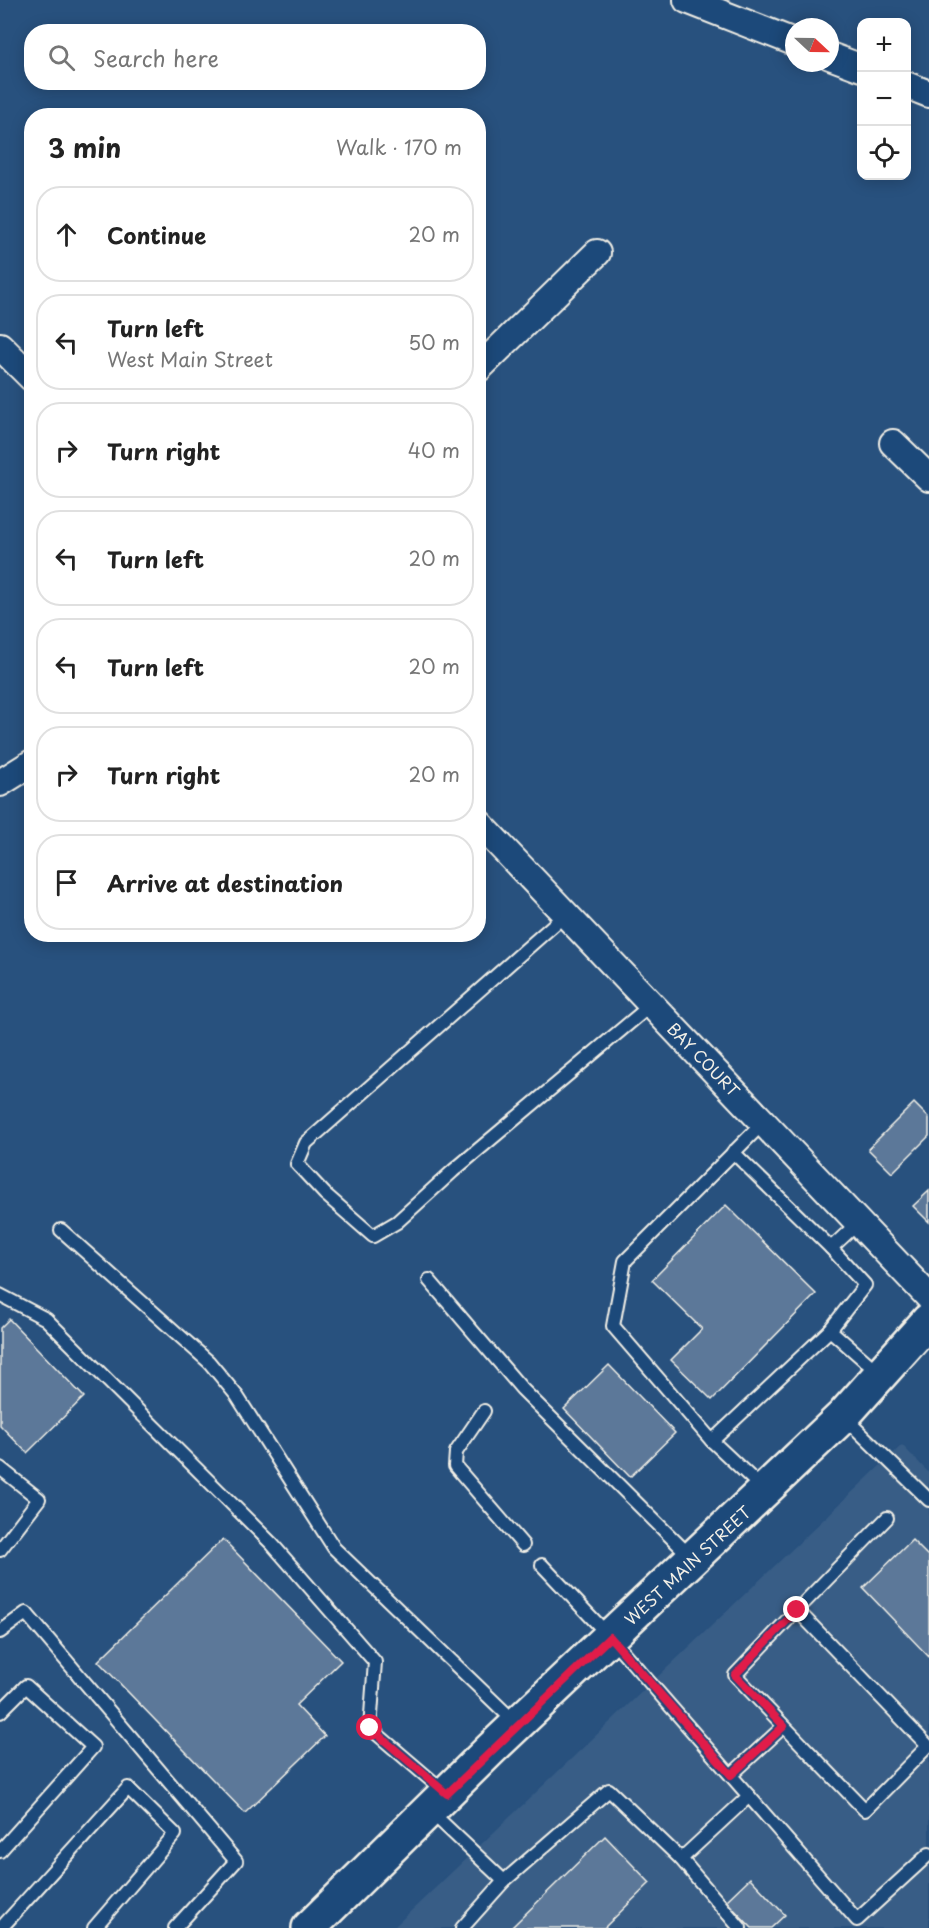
<!DOCTYPE html>
<meta charset="utf-8">
<style>
:root{--surface:#fff;--page:#f2f2f2;--text:#222;--muted:#767676;--line:#e0e0e0}
body{margin:0;font-family:"Playpen Sans",sans-serif;background:var(--page);color:var(--text)}
.controls{position:absolute;right:18px;top:18px;display:grid;overflow:hidden;border-radius:12px;box-shadow:0 3px 15px #0003}
.controls button{width:54px;height:54px;display:grid;place-items:center;padding:0;border:0;border-bottom:2px solid var(--line);background:var(--surface);color:var(--text);font:30px sans-serif}
.compass{position:absolute;left:785px;top:18px;width:54px;height:54px;border-radius:50%;background:var(--surface);box-shadow:0 3px 15px #0003;rotate:112deg}
.stop{position:absolute;width:18px;height:18px;margin:-14px;border:4px solid #e11d48;border-radius:50%;background:#fff}
.stop.end{background:#e11d48;border-color:#fff;box-shadow:0 2px 6px #0008}
.list{margin:0;padding:0;list-style:none}
h2{display:flex;justify-content:space-between;align-items:center;height:78px;margin:0;padding:0 24px;font-size:26px}
h2 small{font-size:20px;font-weight:400;color:var(--muted)}
.list li{display:grid;grid-template-columns:39px 1fr auto;gap:18px;align-items:center;box-sizing:border-box;height:96px;margin:0 12px 12px;padding:0 12px;border:2px solid var(--line);border-radius:24px}
.list b{display:block;font-size:22px;white-space:nowrap}
.list p{margin:0;font-size:20px;white-space:nowrap;color:var(--muted)}
.list em{font-size:20px;font-style:normal;color:var(--muted)}
.icon{flex:none;width:33px;height:33px;fill:none;stroke:currentColor;stroke-width:2;stroke-linecap:round;stroke-linejoin:round}
.map{position:relative;flex:none;width:929px;height:1928px;overflow:hidden}
.search{position:absolute;background:var(--surface);box-shadow:0 3px 15px #0003;left:24px;top:24px;width:462px;height:66px;display:flex;align-items:center;gap:15px;box-sizing:border-box;padding:0 21px;border-radius:24px;color:var(--muted);font-size:22px}
.panel{position:absolute;background:var(--surface);box-shadow:0 3px 15px #0003;left:24px;top:108px;width:462px;height:834px;border-radius:24px}
.map>svg:first-child{display:block}
</style>
<div class="map">
<svg width="929" height="1928" viewBox="0 0 929 1928">
<rect width="100%" height="100%" fill="#28517e"/>
<filter id="ink" filterUnits="userSpaceOnUse"><feTurbulence type="fractalNoise" baseFrequency=".0167" numOctaves="2"/><feDisplacementMap in="SourceGraphic" scale="12" xChannelSelector="R" yChannelSelector="G"/><feConvolveMatrix kernelMatrix="1 2 1 2 8 2 1 2 1" color-interpolation-filters="sRGB"/></filter>
<g filter="url(#ink)">
<path fill="#375d86" d="M902,1445L929,1473V1928H393Z"/>
<g fill="#5b7899" stroke="#f4f1e8" stroke-width="1.5">
<path d="M914,1103L929,1118V1136L892,1173L868,1149Z"/>
<path d="M929,1191V1222L913,1206Z"/>
<path d="M726,1205L816,1294L712,1400L671,1360L702,1329L652,1280Z"/>
<path d="M9,1319L84,1397L27,1453L0,1425V1328Z"/>
<path d="M609,1365L675,1433L630,1477L564,1409Z"/>
<path d="M223,1539L341,1661L296,1705L325,1736L245,1813L98,1661Z"/>
<path d="M912,1540L929,1557V1657L863,1588Z"/>
<path d="M605,1836L650,1883L604,1928H511Z"/>
<path d="M750,1878L785,1915L771,1928H752L726,1901Z"/>
</g>
<g fill="none" stroke-linecap="round" stroke-linejoin="round">
<g stroke="#f4f1e8" stroke-width="16">
<g id="lane">
<path d="M566,914L306,1143L297,1164L325,1194L373,1236L397,1222L453,1171L652,1004"/>
<path d="M733,1152L831,1248"/>
<path d="M61,1230L209,1362L237,1396L334,1548L517,1724"/>
<path d="M429,1280L522,1389L692,1558"/>
<path d="M0,1295L46,1319L272,1544L375,1662L370,1728L446,1793"/>
<path d="M830,1330L865,1285L831,1248L859,1222"/>
<path d="M484,1411L456,1452L455,1466L523,1545"/>
<path d="M844,1417L929,1500"/>
<path d="M712,1441L613,1326L625,1261L764,1122"/>
<path d="M0,1468L39,1499L0,1550"/>
<path d="M763,1489L712,1441L830,1330L880,1374"/>
<path d="M542,1565L610,1637L857,1920L929,1854"/>
<path d="M797,1610L887,1518"/>
<path d="M0,1632L26,1613L236,1861L175,1928"/>
<path d="M0,1712L26,1686L93,1747L0,1851"/>
<path d="M731,1775L784,1726L865,1810L928,1746L797,1610L735,1675L784,1726"/>
<path d="M430,1811L504,1881L609,1790L681,1859L749,1796"/>
<path d="M681,1859L740,1928"/>
<path d="M1,1928L128,1788L175,1834L94,1928"/>
<path d="M462,1928L504,1881"/>
</g>
</g>
<g stroke="#f4f1e8" stroke-width="30">
<g id="street">
<path d="M687,0L794,42"/>
<path d="M830,56L862,68"/>
<path d="M906,85L929,94"/>
<path d="M0,346L32,378"/>
<path d="M478,369L597,253"/>
<path d="M893,443L929,478"/>
<path d="M0,783L32,763"/>
<path d="M478,822L929,1297"/>
</g>
</g>
<g stroke="#f4f1e8" stroke-width="38">
<path id="primary" d="M309,1928L491,1749L843,1416L929,1320"/>
</g>
<use href="#lane" stroke="#1f4a7a" stroke-width="12"/>
<use href="#street" stroke="#1f4a7a" stroke-width="26"/>
<use href="#primary" stroke="#1f4a7a" stroke-width="33"/>
</g>
</g>
<g fill="none" stroke-linecap="round" stroke-linejoin="round" filter="url(#ink)">
<path stroke="#e11d48" stroke-width="8" d="M370,1728L447,1794L610,1637L731,1775L784,1726L735,1675L797,1610"/>
</g>
<g text-anchor="middle" dominant-baseline="central" stroke-width="5" stroke-linejoin="round" paint-order="stroke">
<g font-size="16" fill="#f4f1e8" stroke="#1f4a7a">
<text transform="translate(704 1059) rotate(46)">BAY COURT</text>
<text transform="translate(687 1565) rotate(-43)">WEST MAIN STREET</text>
</g>
</g>
</svg>
<div class="controls">
<button>+</button>
<button>−</button>
<button><svg class="icon" aria-label="locate" viewBox="0 0 24 24"><circle cx="12" cy="12" r="6"/><path d="M12 2v4M12 18v4M2 12h4M18 12h4"/></svg></button>
</div>
<svg class="compass" viewBox="-18 -18 36 36"><path d="M0-13l5 13h-10z" fill="#e53935"/><path d="M0 13l5-13h-10z" fill="#767676"/></svg>
<div class="stop" style="left:370px;top:1728px"></div>
<div class="stop end" style="left:797px;top:1610px"></div>
<div class="search"><svg class="icon" aria-label="search" viewBox="0 0 24 24"><circle cx="10" cy="10" r="6"/><path d="M15 15l6 6"/></svg>Search here</div>
<section class="panel">
<h2>3 min<small>Walk · 170 m</small></h2>
<ul class="list">
<li><svg class="icon" aria-label="ahead" viewBox="0 0 24 24"><path d="M12 20V5M6 11l6-6 6 6"/></svg><div><b>Continue</b></div><em>20 m</em></li>
<li><svg class="icon" aria-label="left" viewBox="0 0 24 24"><path d="M17 20v-9H6M10 6l-5 5 5 5"/></svg><div><b>Turn left</b><p>West Main Street</p></div><em>50 m</em></li>
<li><svg class="icon" aria-label="right" viewBox="0 0 24 24"><path d="M7 20v-9h11M14 6l5 5-5 5"/></svg><div><b>Turn right</b></div><em>40 m</em></li>
<li><svg class="icon" aria-label="left" viewBox="0 0 24 24"><path d="M17 20v-9H6M10 6l-5 5 5 5"/></svg><div><b>Turn left</b></div><em>20 m</em></li>
<li><svg class="icon" aria-label="left" viewBox="0 0 24 24"><path d="M17 20v-9H6M10 6l-5 5 5 5"/></svg><div><b>Turn left</b></div><em>20 m</em></li>
<li><svg class="icon" aria-label="right" viewBox="0 0 24 24"><path d="M7 20v-9h11M14 6l5 5-5 5"/></svg><div><b>Turn right</b></div><em>20 m</em></li>
<li><svg class="icon" aria-label="arrive" viewBox="0 0 24 24"><path d="M6 21V4h12l-3 4 3 4H6"/></svg><div><b>Arrive at destination</b></div></li>
</ul>
</section>
</div>
